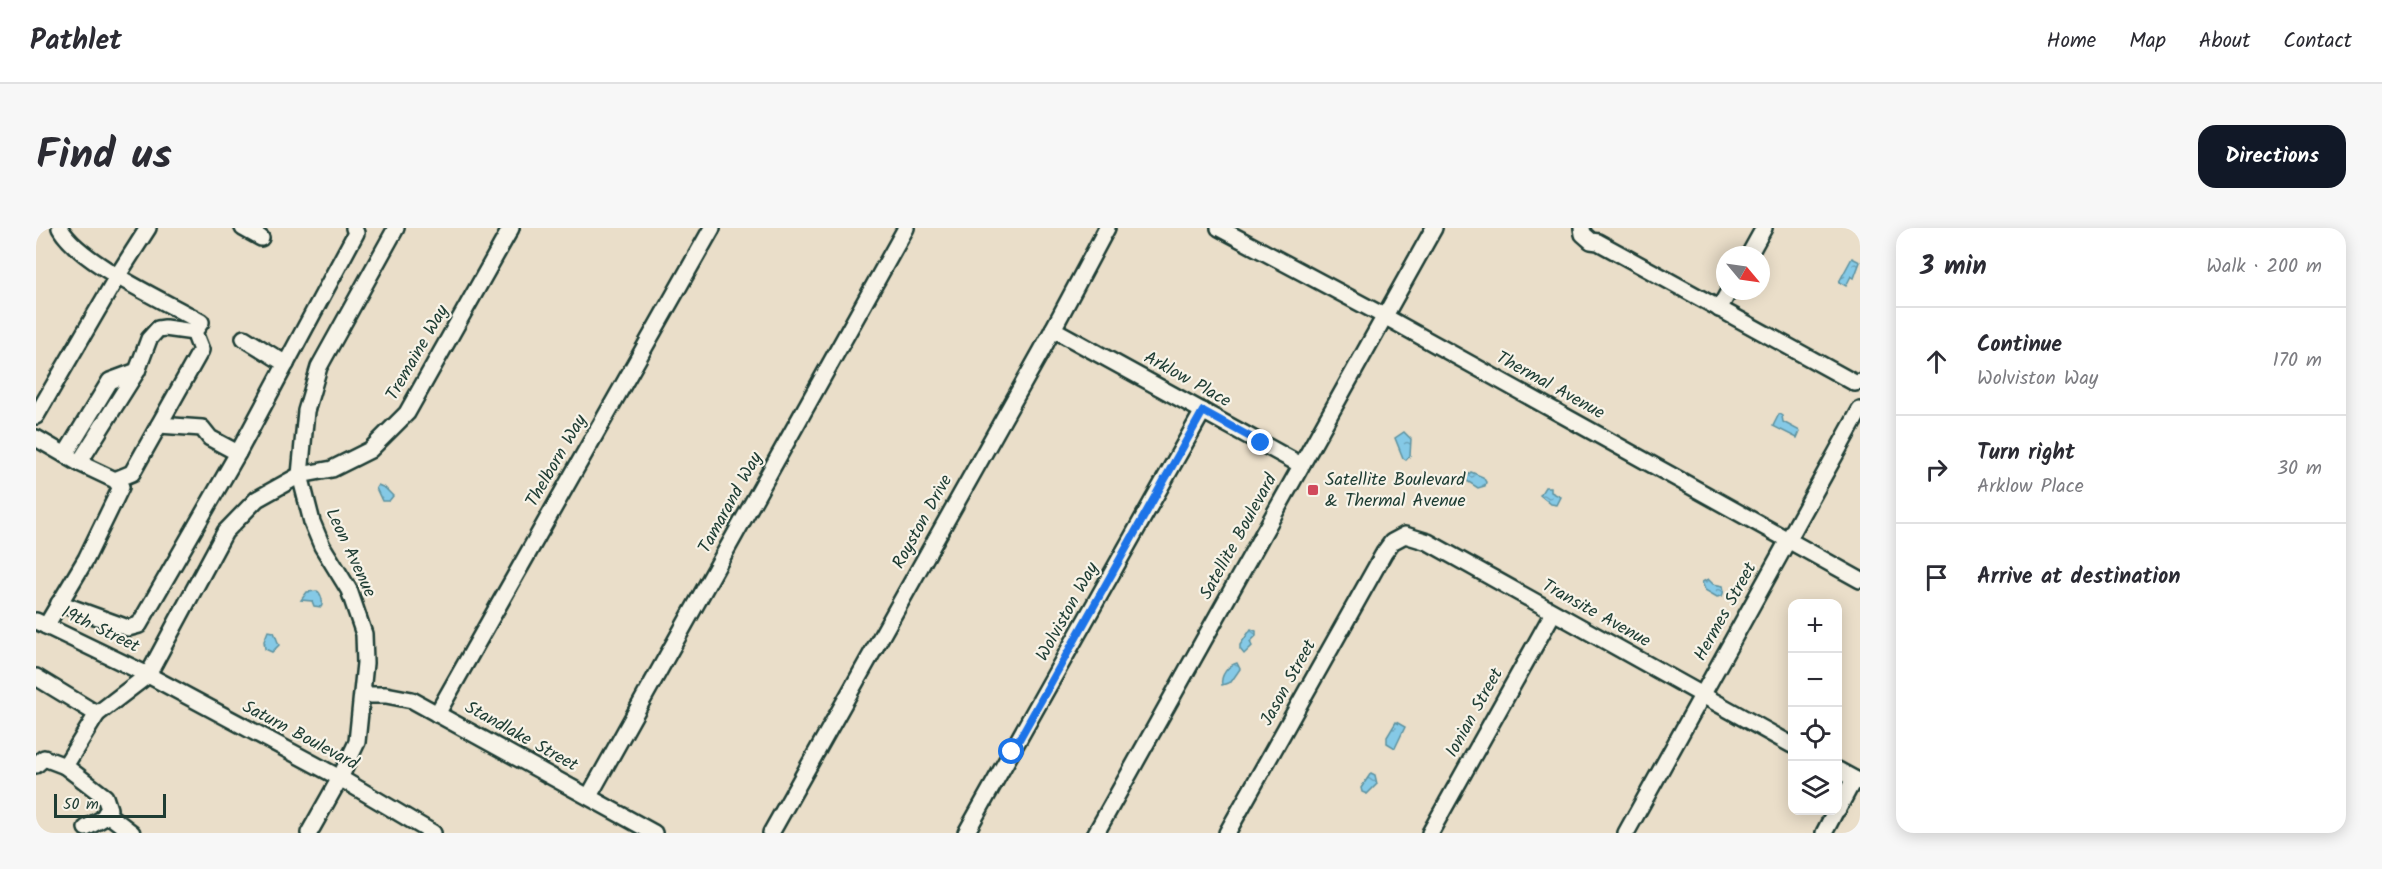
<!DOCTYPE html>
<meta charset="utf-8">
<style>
:root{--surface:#fff;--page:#f7f7f7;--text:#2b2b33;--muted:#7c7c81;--line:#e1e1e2;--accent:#111827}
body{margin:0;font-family:Kalam,sans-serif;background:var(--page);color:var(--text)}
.controls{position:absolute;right:18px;bottom:18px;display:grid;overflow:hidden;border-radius:12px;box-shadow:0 3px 15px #0003}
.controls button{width:54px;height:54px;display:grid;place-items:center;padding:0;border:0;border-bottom:2px solid var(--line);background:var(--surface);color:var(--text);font:30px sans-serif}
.compass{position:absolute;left:1680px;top:18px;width:54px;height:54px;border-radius:50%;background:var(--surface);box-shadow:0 3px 15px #0003;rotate:119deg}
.scale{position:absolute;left:18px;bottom:15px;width:112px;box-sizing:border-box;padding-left:6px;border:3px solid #1f3d34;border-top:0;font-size:16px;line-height:21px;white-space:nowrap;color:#1f3d34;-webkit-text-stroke:4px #f7f3e8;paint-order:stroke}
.stop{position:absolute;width:18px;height:18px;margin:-14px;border:4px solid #1a73e8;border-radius:50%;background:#fff}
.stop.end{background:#1a73e8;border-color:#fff;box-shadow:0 2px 6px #0008}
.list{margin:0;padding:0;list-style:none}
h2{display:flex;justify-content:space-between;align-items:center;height:78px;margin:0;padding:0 24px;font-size:26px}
h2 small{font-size:20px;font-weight:400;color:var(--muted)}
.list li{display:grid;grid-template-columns:39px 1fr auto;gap:18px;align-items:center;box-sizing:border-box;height:108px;padding:0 24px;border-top:2px solid var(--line)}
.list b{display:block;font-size:22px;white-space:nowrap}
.list p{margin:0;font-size:20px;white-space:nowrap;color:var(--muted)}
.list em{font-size:20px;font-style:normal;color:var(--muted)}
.icon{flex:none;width:33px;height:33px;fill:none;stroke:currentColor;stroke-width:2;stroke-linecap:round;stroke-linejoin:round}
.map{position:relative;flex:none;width:1824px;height:605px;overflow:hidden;border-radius:18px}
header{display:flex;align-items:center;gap:36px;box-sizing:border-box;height:84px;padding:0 30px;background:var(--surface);border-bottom:2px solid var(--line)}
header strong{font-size:28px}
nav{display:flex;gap:33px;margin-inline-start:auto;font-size:21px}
.intro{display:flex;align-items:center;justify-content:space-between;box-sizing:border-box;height:144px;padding:0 36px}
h1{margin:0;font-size:42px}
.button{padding:15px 27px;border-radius:18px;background:var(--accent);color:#fff;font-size:21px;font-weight:700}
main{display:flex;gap:36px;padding:0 36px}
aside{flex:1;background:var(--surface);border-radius:18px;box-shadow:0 3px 15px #0003}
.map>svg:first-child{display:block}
</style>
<header>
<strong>Pathlet</strong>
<nav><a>Home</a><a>Map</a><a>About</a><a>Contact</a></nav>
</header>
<div class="intro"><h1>Find us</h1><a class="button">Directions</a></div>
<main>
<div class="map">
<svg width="1824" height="605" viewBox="0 0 1824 605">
<defs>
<pattern id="water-ripples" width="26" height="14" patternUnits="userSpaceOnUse" patternTransform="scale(1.5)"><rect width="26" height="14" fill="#85c9e6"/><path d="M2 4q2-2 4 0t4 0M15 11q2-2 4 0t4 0" fill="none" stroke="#6ca4bb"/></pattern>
</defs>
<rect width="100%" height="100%" fill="#eadec9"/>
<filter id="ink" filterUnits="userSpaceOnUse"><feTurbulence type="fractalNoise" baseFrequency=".0167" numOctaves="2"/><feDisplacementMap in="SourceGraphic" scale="12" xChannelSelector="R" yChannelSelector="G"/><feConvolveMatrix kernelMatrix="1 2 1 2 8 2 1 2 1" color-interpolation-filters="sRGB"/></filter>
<g filter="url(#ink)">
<g fill="url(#water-ripples)" stroke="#5c919f" stroke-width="1.5">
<path d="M1816,30L1824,34L1818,50L1815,48L1810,58L1803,54Z"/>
<path d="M1743,186L1746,188L1747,194L1764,203L1761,210L1737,198Z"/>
<path d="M1368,204L1375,211L1374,228L1370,232L1367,230L1359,210Z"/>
<path d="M1435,244L1447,249L1450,254L1449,258L1442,260L1431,253L1430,249Z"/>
<path d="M342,257L349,260L357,268L353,273H346L340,260Z"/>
<path d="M1509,259H1515V264L1525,269L1521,277L1515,276L1504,267Z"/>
<path d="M1672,351L1677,356L1687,358L1688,363L1686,368L1681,369L1669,362L1666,354Z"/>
<path d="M281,363C285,365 288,375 285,379L278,378L276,373L265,372L271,364Z"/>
<path d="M1215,401L1220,403V408L1214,414L1216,418L1208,426L1204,421V417Z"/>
<path d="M232,403L238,404L243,417L236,424L229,421L228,413Z"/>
<path d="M1201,435L1204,441L1195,454L1186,457C1184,448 1192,437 1201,435Z"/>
<path d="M1360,494L1369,499L1359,520L1351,515V509Z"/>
<path d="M1335,545L1339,547L1341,556L1331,566L1326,564L1325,560Z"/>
</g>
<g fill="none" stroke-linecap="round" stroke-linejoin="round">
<g stroke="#1f3d34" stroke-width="20">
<g id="minor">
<path d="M24,0C43,35 129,73 165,94L158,104L165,122L96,245L79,252"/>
<path d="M207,0L225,10"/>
<path d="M1183,0L1348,88L1824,352"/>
<path d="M1546,0L1547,6L1555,13L1562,14L1819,155L1824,154"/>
<path d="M1713,27L1728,0"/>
<path d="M1683,81L1693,63"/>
<path d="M1017,101L1265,237"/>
<path d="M208,110L250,136"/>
<path d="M0,188L82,47L112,0"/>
<path d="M123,197L166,200L174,210L202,225"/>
<path d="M0,210L43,235L79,252L85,259L50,331L10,398"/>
<path d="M29,227L74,153L101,143"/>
<path d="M43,235L101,143L113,111L122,101L129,100L158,104"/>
<path d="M23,375L92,400L103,397L202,225L320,5L318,0"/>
<path d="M0,393L112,447L304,550L397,605"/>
<path d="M0,449L61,486L112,447L189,304L221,271L264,247L296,241L334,222L371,185L475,0"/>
<path d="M327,467H350L376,472L618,605"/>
<path d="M401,486L676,0"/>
<path d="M0,537L8,530L29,538L61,486"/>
<path d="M29,538L69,569L73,581L66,591L50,600"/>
<path d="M1802,542L1824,554"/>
<path d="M553,568L870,0"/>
<path d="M1802,581L1818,551"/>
<path d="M70,585L96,605"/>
<path d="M273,605L304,550L321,514L329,435L328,406L313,362L286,318L276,294L264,247L270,183L283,139L360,0"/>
<path d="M735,605L1006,122L1071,0"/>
<path d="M930,605L1167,183"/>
<path d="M1060,605L1398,0"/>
<path d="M1191,605L1348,325L1356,314L1369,307L1392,314L1756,517"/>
<path d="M1394,605L1517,385"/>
<path d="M1590,605L1824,182"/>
<path d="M1788,605L1800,582"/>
</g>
</g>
<use href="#minor" stroke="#f7f3e8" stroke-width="15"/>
</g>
</g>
<g fill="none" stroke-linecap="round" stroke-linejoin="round" filter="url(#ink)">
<path stroke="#1a73e8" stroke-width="8" d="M976,524L1167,183L1225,215"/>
</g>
<rect fill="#d1495b" stroke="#f7f3e8" stroke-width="2" x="1271" y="256" width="12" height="12" rx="3"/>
<g text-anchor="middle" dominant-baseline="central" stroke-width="4.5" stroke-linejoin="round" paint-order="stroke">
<g font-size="18" fill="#1f3d34" stroke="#f7f3e8">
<text transform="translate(382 125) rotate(-60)">Tremaine Way</text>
<text transform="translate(1151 152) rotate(29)">Arklow Place</text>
<text transform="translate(1514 158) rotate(29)">Thermal Avenue</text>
<text transform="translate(521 233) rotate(-60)">Thelborn Way</text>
<text transform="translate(695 275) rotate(-61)">Tamarand Way</text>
<text transform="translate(887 294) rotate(-61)">Royston Drive</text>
<text transform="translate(1203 309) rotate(-61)">Satellite Boulevard</text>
<text transform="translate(314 325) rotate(65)">Leon Avenue</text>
<text transform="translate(1032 384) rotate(-61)">Wolviston Way</text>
<text transform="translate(1690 384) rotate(-61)">Hermes Street</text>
<text transform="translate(1560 386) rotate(29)">Transite Avenue</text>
<text transform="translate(64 402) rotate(26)">19th Street</text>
<text transform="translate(1253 455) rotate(-61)">Jason Street</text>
<text transform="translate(1439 485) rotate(-61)">Ionian Street</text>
<text transform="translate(264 508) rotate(28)">Saturn Boulevard</text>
<text transform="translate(485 509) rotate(29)">Standlake Street</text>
</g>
<g font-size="18" fill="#1f3d34" stroke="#f7f3e8" text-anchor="start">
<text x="1289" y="252">Satellite Boulevard<tspan x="1289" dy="21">&amp; Thermal Avenue</tspan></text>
</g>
</g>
</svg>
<div class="controls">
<button>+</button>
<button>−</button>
<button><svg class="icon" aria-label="locate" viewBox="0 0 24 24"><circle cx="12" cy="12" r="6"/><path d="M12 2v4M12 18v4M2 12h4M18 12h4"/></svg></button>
<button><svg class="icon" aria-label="layers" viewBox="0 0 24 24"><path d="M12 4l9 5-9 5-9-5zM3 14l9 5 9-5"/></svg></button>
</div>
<svg class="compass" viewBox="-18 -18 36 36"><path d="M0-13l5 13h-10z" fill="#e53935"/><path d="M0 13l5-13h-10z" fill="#7c7c81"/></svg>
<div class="scale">50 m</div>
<div class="stop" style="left:976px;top:524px"></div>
<div class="stop end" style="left:1225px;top:215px"></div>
</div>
<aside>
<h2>3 min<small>Walk · 200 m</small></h2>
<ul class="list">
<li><svg class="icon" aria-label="ahead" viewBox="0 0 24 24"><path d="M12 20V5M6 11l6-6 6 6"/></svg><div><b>Continue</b><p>Wolviston Way</p></div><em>170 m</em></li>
<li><svg class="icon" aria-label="right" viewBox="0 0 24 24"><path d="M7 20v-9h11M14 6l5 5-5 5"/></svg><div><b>Turn right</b><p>Arklow Place</p></div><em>30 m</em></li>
<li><svg class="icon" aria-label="arrive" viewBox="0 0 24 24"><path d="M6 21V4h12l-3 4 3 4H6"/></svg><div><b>Arrive at destination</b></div></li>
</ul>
</aside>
</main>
